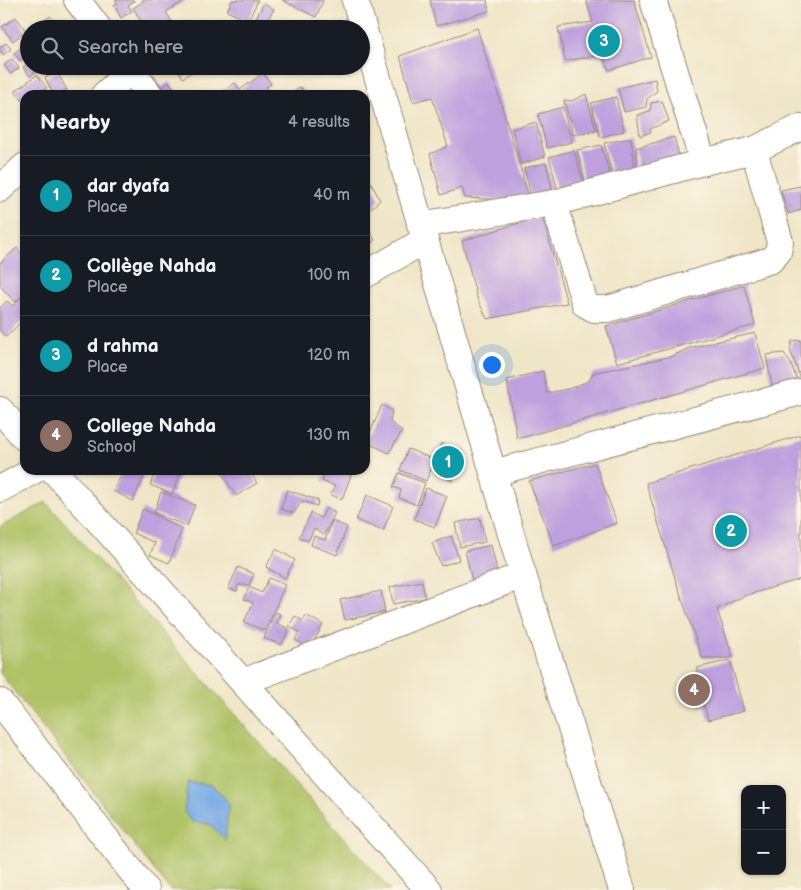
<!DOCTYPE html>
<meta charset="utf-8">
<style>
:root{--surface:#171b24;--page:#20242c;--text:#f1f3f6;--muted:#9ea1a6;--line:#363941;--accent:#d93025}
body{margin:0;font-family:"Balsamiq Sans",sans-serif;background:var(--page);color:var(--text)}
.controls{position:absolute;right:15px;bottom:15px;display:grid;overflow:hidden;border-radius:10px;box-shadow:0 1px 4px #0004}
.controls button{width:45px;height:45px;display:grid;place-items:center;padding:0;border:0;border-bottom:1px solid var(--line);background:var(--surface);color:var(--text);font:25px sans-serif}
.you{position:absolute;left:491px;top:364px;width:18px;height:18px;margin:-12px;border:4px solid #fff;border-radius:50%;background:#1a73e8;box-shadow:0 0 0 8px #1a73e833}
.badge{display:grid;place-items:center;width:32px;height:32px;border-radius:50%;background:var(--accent);color:#fff;font-size:16px;font-weight:700}
.pin{position:absolute;translate:-50% -50%;border:2px solid #fff;box-shadow:0 1px 5px #0006}
.list{margin:0;padding:0;list-style:none}
h2{display:flex;justify-content:space-between;align-items:center;height:65px;margin:0;padding:0 20px;font-size:21px}
h2 small{font-size:16px;font-weight:400;color:var(--muted)}
.list li{display:grid;grid-template-columns:32px 1fr auto;gap:15px;align-items:center;box-sizing:border-box;height:80px;padding:0 20px;border-top:1px solid var(--line)}
.list b{display:block;font-size:19px;white-space:nowrap}
.list p{margin:0;font-size:16px;white-space:nowrap;color:var(--muted)}
.list em{font-size:16px;font-style:normal;color:var(--muted)}
.icon{flex:none;width:28px;height:28px;fill:none;stroke:currentColor;stroke-width:2;stroke-linecap:round;stroke-linejoin:round}
.map{position:relative;flex:none;width:801px;height:890px;overflow:hidden}
.search{position:absolute;background:var(--surface);box-shadow:0 1px 4px #0004;left:20px;top:20px;width:350px;height:55px;display:flex;align-items:center;gap:12px;box-sizing:border-box;padding:0 18px;border-radius:28px;color:var(--muted);font-size:19px}
.panel{position:absolute;background:var(--surface);box-shadow:0 1px 4px #0004;left:20px;top:90px;width:350px;height:385px;border-radius:15px}
.map>svg:first-child{display:block}
</style>
<div class="map">
<svg width="801" height="890" viewBox="0 0 801 890">
<rect width="100%" height="100%" fill="#fcf5e5"/>
<filter id="ink" filterUnits="userSpaceOnUse"><feTurbulence type="fractalNoise" baseFrequency=".02" numOctaves="2"/><feDisplacementMap in="SourceGraphic" scale="10" xChannelSelector="R" yChannelSelector="G"/><feConvolveMatrix kernelMatrix="1 2 1 2 8 2 1 2 1" color-interpolation-filters="sRGB"/></filter>
<filter id="wash" filterUnits="userSpaceOnUse"><feTurbulence type="fractalNoise" baseFrequency=".0096" numOctaves="4" result="noise"/><feDisplacementMap in="SourceGraphic" scale="20" xChannelSelector="R" yChannelSelector="G"/><feGaussianBlur stdDeviation="1.12" result="paint"/><feColorMatrix in="noise" values="0 0 0 0 0 0 0 0 0 0 0 0 0 0 0 0 0 1.4 0 .05"/><feComposite in="paint" operator="in"/></filter>
<g filter="url(#wash)">
<rect width="100%" height="100%" fill="#efe6c8"/>
<path fill="#afc266" stroke="#757642" d="M46,502L390,890H170L0,673V527Z"/>
<path fill="#78aae4" stroke="#5a6a81" d="M188,782L212,785L229,803L225,840L210,824L192,822L184,812Z"/>
<g id="blocks">
<g fill="#bea0de">
<path d="M115,0H133L134,1L128,5L132,11L121,18L114,5L118,3Z"/>
<path d="M142,0H187L166,12L173,23L164,29L161,25L155,29H146L133,8L143,2Z"/>
<path d="M232,0H258L248,21L227,11Z"/>
<path d="M282,0H322L323,1L316,17Z"/>
<path d="M430,0H487L489,11L436,26Z"/>
<path d="M586,0H634L651,57L609,70L602,55L565,61L558,27L593,22Z"/>
<path d="M264,3L274,9L268,19L281,27L280,29H250Z"/>
<path d="M50,16L60,29H33Z"/>
<path d="M16,17L26,31L13,41L2,27Z"/>
<path d="M477,28L508,126L530,201L465,198L462,188L441,195L430,154L448,146L432,97L413,102L400,56Z"/>
<path d="M6,43L11,49L3,55L0,50V47Z"/>
<path d="M22,47L28,55L20,61L14,53Z"/>
<path d="M12,59L19,68L11,74L4,65Z"/>
<path d="M29,62V66H43L30,76L23,67Z"/>
<path d="M175,66H200L183,78Z"/>
<path d="M57,72L67,90L54,95L45,78Z"/>
<path d="M263,73L271,84L266,87L272,95H218L235,83L240,90Z"/>
<path d="M37,75L47,88L37,95H25V104L15,91Z"/>
<path d="M152,75L162,87L169,82L180,95H161L142,83Z"/>
<path d="M655,79L657,91L647,99L646,107L624,112L618,88Z"/>
<path d="M300,87L306,95H290Z"/>
<path d="M586,94L596,130L573,135L564,100L572,101Z"/>
<path d="M616,97L624,131L600,137L591,103Z"/>
<path d="M662,101L669,121L650,129L651,132L640,136L637,115L650,111L651,103Z"/>
<path d="M563,107L572,142L547,148L538,114Z"/>
<path d="M536,122L545,157L521,164L512,129Z"/>
<path d="M674,137L681,164L638,176L636,148Z"/>
<path d="M631,138L635,168L613,178L604,143Z"/>
<path d="M601,145L613,184L586,185L577,150Z"/>
<path d="M574,150L586,191H558L549,157Z"/>
<path d="M546,163L553,192L531,196L524,168Z"/>
<path d="M370,181L380,200L367,212L365,210V185Z"/>
<path d="M801,186V210L788,214L781,190Z"/>
<path d="M542,216L567,303L487,319L477,298L462,241Z"/>
<path d="M365,224L375,240L365,247Z"/>
<path d="M17,248L25,257V293L15,302L0,286V263Z"/>
<path d="M744,285L755,325L617,363L606,326Z"/>
<path d="M22,296L25,299V318L6,337L0,331V308L7,301L13,306Z"/>
<path d="M755,333L765,368L517,439L507,380L543,371L547,393L568,389L589,381L593,373L673,356L689,348Z"/>
<path d="M801,340V379L790,350L792,341Z"/>
<path d="M784,353L790,362L799,385L773,391L766,355Z"/>
<path d="M382,405L392,411L390,422L402,431L389,453L366,442Z"/>
<path d="M801,435V579L744,596L717,609L733,658H702L676,581L646,483Z"/>
<path d="M441,443L462,451L452,481L434,472Z"/>
<path d="M408,449L435,460L426,481L400,470Z"/>
<path d="M595,463L617,523L554,546L529,481Z"/>
<path d="M124,470H130L144,477L133,501L113,491Z"/>
<path d="M156,470H182L172,494L150,485Z"/>
<path d="M220,470H249L257,483L236,496Z"/>
<path d="M326,470H353L342,499L331,495L335,486L322,481Z"/>
<path d="M399,473L425,483L417,505L399,498L401,490L393,487Z"/>
<path d="M426,488L447,496L435,527L414,519Z"/>
<path d="M287,490L318,500L317,506L302,501L294,513L281,509Z"/>
<path d="M161,492L195,505L187,526L154,513Z"/>
<path d="M367,495L393,506L383,531L356,520Z"/>
<path d="M326,508L335,513L324,535L314,529L308,541L299,537L311,513L321,518Z"/>
<path d="M143,509L182,529L169,563L150,555L155,543L133,533Z"/>
<path d="M480,518L485,542L460,547L455,523Z"/>
<path d="M332,521L347,527L337,555L311,545L314,536L325,540Z"/>
<path d="M451,536L459,560L441,566L432,543Z"/>
<path d="M491,545L499,579L473,585L465,551Z"/>
<path d="M276,549L295,560L285,578L266,567Z"/>
<path d="M238,567L254,574L249,585H238L237,591L228,589Z"/>
<path d="M269,578L285,585L265,631L244,622L253,603L244,599L249,587L262,593Z"/>
<path d="M422,581L425,598L393,604L390,587Z"/>
<path d="M381,591L385,612L345,620L340,600Z"/>
<path d="M275,612L280,614L277,623L289,629L282,645L264,638Z"/>
<path d="M306,615L323,625L310,648L295,640L299,632L289,626L295,616L303,621Z"/>
<path d="M730,660L744,711L708,720L704,705L699,706L694,688L701,686L697,668Z"/>
</g>
</g>
</g>
<g filter="url(#ink)">
<use href="#blocks" fill-opacity="0" stroke="#958873" stroke-width="1"/>
<g fill="none" stroke-linecap="round" stroke-linejoin="round">
<g stroke="#958873" stroke-width="28">
<g id="minor">
<path d="M77,0L99,29"/>
<path d="M355,0L523,575L622,890"/>
<path d="M653,0L703,162"/>
<path d="M128,66L150,95"/>
<path d="M104,95L131,70"/>
<path d="M0,189L25,166"/>
<path d="M554,203L585,304L594,309H608L771,260L778,252L780,242L754,150"/>
<path d="M420,225L554,203L703,162L754,150L801,127"/>
<path d="M365,275L425,240"/>
<path d="M0,410L25,438"/>
<path d="M53,470L429,890"/>
<path d="M493,473L801,392"/>
<path d="M0,489L35,470"/>
<path d="M243,682L523,575"/>
<path d="M0,702L146,890"/>
</g>
</g>
<use href="#minor" stroke="#fff" stroke-width="26"/>
</g>
</g>
</svg>
<div class="controls">
<button>+</button>
<button>−</button>
</div>
<div class="you"></div>
<div class="pin badge" style="left:448px;top:462px;background:#0f9aa8">1</div>
<div class="pin badge" style="left:731px;top:531px;background:#0f9aa8">2</div>
<div class="pin badge" style="left:604px;top:41px;background:#0f9aa8">3</div>
<div class="pin badge" style="left:694px;top:690px;background:#8d6e63">4</div>
<div class="search"><svg class="icon" aria-label="search" viewBox="0 0 24 24"><circle cx="10" cy="10" r="6"/><path d="M15 15l6 6"/></svg>Search here</div>
<section class="panel">
<h2>Nearby<small>4 results</small></h2>
<ul class="list">
<li><span class="badge" style="background:#0f9aa8">1</span><div><b>dar dyafa</b><p>Place</p></div><em>40 m</em></li>
<li><span class="badge" style="background:#0f9aa8">2</span><div><b>Collège Nahda</b><p>Place</p></div><em>100 m</em></li>
<li><span class="badge" style="background:#0f9aa8">3</span><div><b>d rahma</b><p>Place</p></div><em>120 m</em></li>
<li><span class="badge" style="background:#8d6e63">4</span><div><b>College Nahda</b><p>School</p></div><em>130 m</em></li>
</ul>
</section>
</div>
